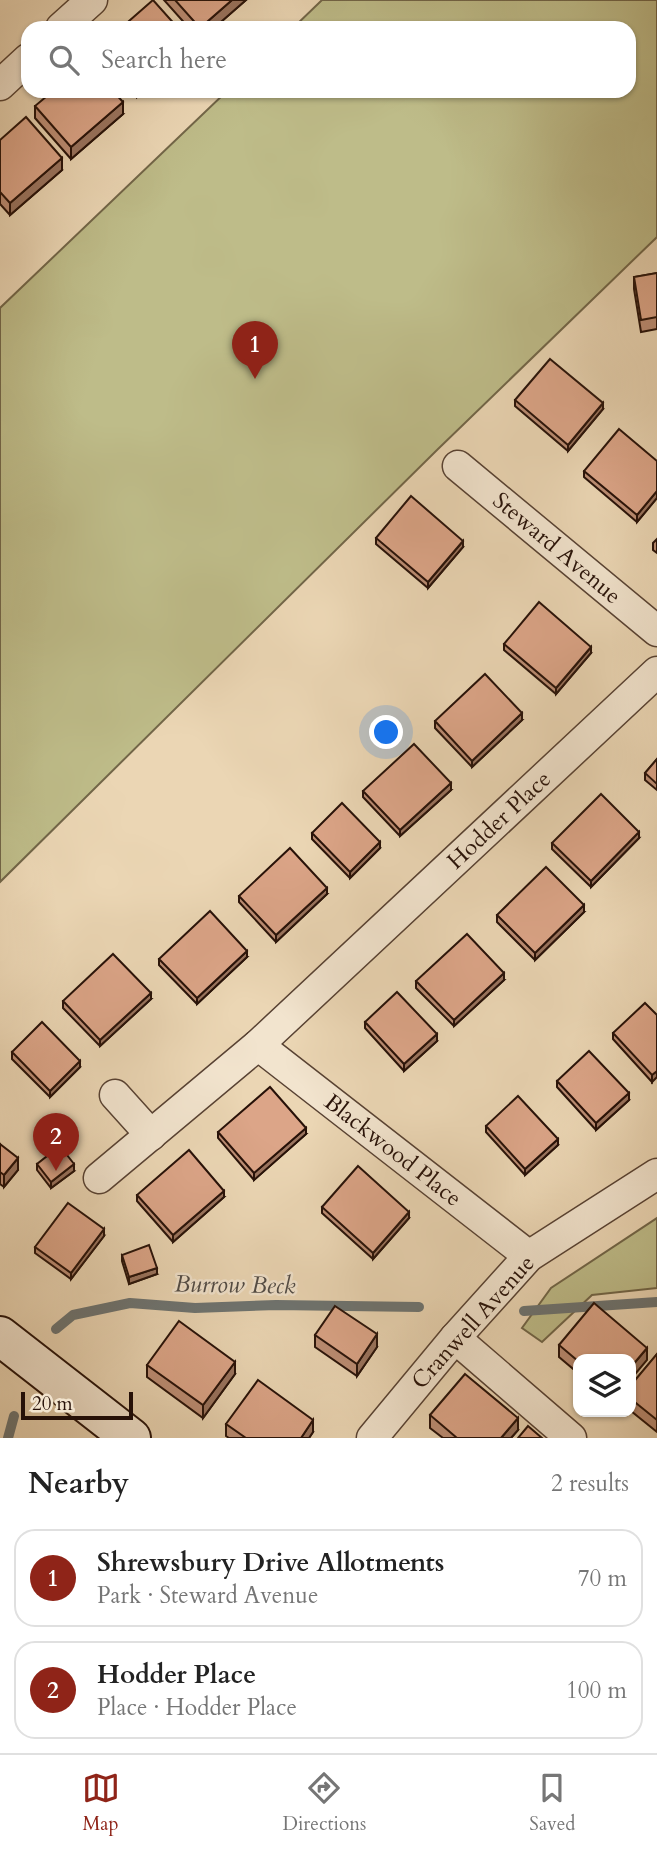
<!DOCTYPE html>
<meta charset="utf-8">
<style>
:root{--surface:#fff;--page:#f2f2f2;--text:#222;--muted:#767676;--line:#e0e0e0;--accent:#8f2418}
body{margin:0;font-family:Cardo,serif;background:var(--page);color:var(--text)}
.controls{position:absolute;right:21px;bottom:21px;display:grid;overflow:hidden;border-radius:14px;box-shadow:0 2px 5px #0004}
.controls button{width:63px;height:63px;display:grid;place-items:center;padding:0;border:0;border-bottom:2px solid var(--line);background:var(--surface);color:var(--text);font:35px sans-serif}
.scale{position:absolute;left:21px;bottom:18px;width:112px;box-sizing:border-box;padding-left:7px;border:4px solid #271108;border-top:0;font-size:19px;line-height:24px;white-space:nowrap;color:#271108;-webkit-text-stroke:5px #f2e4ce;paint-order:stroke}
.you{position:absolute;left:387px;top:733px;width:24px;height:24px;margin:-18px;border:5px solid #fff;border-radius:50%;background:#1a73e8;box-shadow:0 0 0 10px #1a73e833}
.badge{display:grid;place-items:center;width:46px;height:46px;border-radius:50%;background:var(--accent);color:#fff;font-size:23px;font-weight:700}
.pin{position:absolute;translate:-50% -58px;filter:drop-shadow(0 2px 4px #0008)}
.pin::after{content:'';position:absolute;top:37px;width:24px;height:21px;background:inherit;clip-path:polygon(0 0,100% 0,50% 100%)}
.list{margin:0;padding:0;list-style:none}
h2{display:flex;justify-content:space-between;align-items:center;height:91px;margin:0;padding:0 28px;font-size:30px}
h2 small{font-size:23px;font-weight:400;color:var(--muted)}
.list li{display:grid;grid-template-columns:46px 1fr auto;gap:21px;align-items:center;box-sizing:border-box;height:98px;margin:0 14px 14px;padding:0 14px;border:2px solid var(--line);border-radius:21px}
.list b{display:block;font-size:26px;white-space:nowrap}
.list p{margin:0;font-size:23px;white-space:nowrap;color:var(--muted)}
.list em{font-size:23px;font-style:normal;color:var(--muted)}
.icon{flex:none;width:38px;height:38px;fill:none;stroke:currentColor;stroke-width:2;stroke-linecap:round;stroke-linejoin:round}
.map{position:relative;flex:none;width:657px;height:1438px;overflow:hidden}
.search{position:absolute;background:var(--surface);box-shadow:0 2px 5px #0004;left:21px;right:21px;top:21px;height:77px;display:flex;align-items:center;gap:18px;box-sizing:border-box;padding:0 24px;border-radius:21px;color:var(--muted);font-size:26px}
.sheet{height:315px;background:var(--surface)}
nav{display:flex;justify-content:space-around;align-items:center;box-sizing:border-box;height:98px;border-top:2px solid var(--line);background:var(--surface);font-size:19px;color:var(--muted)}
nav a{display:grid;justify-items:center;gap:4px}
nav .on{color:var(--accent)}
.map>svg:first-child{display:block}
</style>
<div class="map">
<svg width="657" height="1438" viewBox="0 0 657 1438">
<rect width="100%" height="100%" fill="#ebd6b4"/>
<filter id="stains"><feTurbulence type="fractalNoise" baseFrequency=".00286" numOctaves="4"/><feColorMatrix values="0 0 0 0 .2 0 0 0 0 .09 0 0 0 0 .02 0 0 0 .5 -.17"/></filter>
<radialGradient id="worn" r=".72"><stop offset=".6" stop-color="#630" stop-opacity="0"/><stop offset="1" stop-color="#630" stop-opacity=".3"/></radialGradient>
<g fill="#bebc89" stroke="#726648" stroke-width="2">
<path d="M322,0H657V237L437,450L0,882V308L227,91H629V28H293Z"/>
<path d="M657,1218V1288L592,1295L542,1342L522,1328L551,1288Z"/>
</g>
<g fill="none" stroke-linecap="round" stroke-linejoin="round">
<g stroke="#6d7472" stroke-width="10">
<path d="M524,1311L657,1302"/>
<path d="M56,1329L73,1315L130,1303L195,1308L276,1305L419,1307"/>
<path d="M8,1438L14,1416"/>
</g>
<g stroke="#584233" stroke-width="33">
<g id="street">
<path d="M61,28L92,0"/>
<path d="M0,85L28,59"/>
<path d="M458,466L657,631"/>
<path d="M258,1045L529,1256"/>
<path d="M115,1095L151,1135"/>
<path d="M99,1178L258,1045L657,672"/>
<path d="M455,1338L571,1438"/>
<path d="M372,1438L455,1338L529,1256L657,1174"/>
</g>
</g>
<g stroke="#271108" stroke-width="42">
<path id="secondary" d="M0,1336L131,1438"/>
</g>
<use href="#street" stroke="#f2e4ce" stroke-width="30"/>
<use href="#secondary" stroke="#f2e4ce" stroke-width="38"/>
</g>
<g fill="#bd8e75" stroke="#271108" stroke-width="2">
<path d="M164,0H246L214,28H189Z"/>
<path d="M131,91H144L137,97Z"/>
<path d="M35,106L123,114L71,159L35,118Z"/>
<path d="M0,140L62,170L10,215L0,204Z"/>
<path d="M657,273V329L641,332L634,289V277Z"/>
<path d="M515,400L603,409L568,451L515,406Z"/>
<path d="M657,461V498L637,522L584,477V471Z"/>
<path d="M376,538L463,547L428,588L376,544Z"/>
<path d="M657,539V553L653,550V543Z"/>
<path d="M504,644L591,653L556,694L504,650Z"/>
<path d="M522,720L472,767L435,728V721Z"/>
<path d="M657,759V790L645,780V773Z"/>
<path d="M451,790L400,836L363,797V791Z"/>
<path d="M312,833L380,848L350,878L312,839Z"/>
<path d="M639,838L591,887L552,849V843Z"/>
<path d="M327,894L276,942L239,902V896Z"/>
<path d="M584,912L535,960L497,922V915Z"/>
<path d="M247,957L197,1004L159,965V959Z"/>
<path d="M504,980L454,1026L416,988V981Z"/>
<path d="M151,999L100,1046L63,1008V1001Z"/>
<path d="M657,1015L652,1082L613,1039V1033Z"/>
<path d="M365,1022L437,1041L404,1071L365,1028Z"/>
<path d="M12,1052L80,1067L50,1097L12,1059Z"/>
<path d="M557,1081L629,1100L596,1130L557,1087Z"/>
<path d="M486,1126L558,1145L525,1175L486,1132Z"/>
<path d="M218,1132L306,1134L254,1180L218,1138Z"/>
<path d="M0,1144L18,1170L4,1187L0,1184Z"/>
<path d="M37,1164L74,1171L51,1188L37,1170Z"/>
<path d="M137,1195L224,1197L173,1242L137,1201Z"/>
<path d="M322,1207L409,1218L373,1259L322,1213Z"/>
<path d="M104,1236L71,1279L35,1253V1247Z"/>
<path d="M122,1255L157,1274L129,1284L122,1261Z"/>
<path d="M315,1335L377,1347L357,1376L315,1347Z"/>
<path d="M559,1345L647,1360L578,1359V1373L559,1357Z"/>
<path d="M657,1354V1432L631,1411V1385Z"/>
<path d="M147,1365L235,1374L203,1418L147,1377Z"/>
<path d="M430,1415L518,1430L511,1438H443L430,1428Z"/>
<path d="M226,1424L313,1432L309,1438H229L226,1436Z"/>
</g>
<g fill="#9a745f" stroke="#271108" stroke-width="2">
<path d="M232,0H246L214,28H200Z"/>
<path d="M137,91H144L137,97Z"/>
<path d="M123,102V114L71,159V147Z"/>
<path d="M62,158V170L10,215V203Z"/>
<path d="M603,403V409L568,451V445Z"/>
<path d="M657,491V498L637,522V515Z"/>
<path d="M463,541V547L428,588V582Z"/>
<path d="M591,647V653L556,694V688Z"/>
<path d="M522,713V720L472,767V761Z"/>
<path d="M451,783V790L400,836V830Z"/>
<path d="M639,832V838L591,887V881Z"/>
<path d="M380,842V848L350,878V872Z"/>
<path d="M327,888V894L276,942V935Z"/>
<path d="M584,905V912L535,960V953Z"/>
<path d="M247,951V957L197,1004V998Z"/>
<path d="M504,973V980L454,1026V1020Z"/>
<path d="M151,993V999L100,1046V1040Z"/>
<path d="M437,1034V1041L404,1071V1064Z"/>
<path d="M80,1061V1067L50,1097V1091Z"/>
<path d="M657,1071V1077L652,1082V1075Z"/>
<path d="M629,1093V1100L596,1130V1123Z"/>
<path d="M306,1128V1134L254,1180V1173Z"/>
<path d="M558,1139V1145L525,1175V1169Z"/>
<path d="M18,1158V1170L4,1187V1175Z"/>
<path d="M74,1164V1171L51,1188V1182Z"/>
<path d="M224,1191V1197L173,1242V1235Z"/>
<path d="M409,1212V1218L373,1259V1253Z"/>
<path d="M104,1229V1236L71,1279V1273Z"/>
<path d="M157,1268V1274L129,1284V1277Z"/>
<path d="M377,1334V1347L357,1376V1364Z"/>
<path d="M647,1348V1360L631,1379V1367Z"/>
<path d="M235,1362V1374L203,1418V1405Z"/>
<path d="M518,1418V1430L511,1438H501Z"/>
<path d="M313,1420V1432L309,1438H301Z"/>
</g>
<g fill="#dca588" stroke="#271108" stroke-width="2">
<path d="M153,0L178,28H121Z"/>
<path d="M175,0H232L200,28Z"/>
<path d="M53,91H113L123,102L71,147L35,106Z"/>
<path d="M26,117L62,158L10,203L0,192V140Z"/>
<path d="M657,273V317L641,320L634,277Z"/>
<path d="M550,359L603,403L568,445L515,400Z"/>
<path d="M619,429L657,461V491L637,515L584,471Z"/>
<path d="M411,496L463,541L428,582L376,538Z"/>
<path d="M539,602L591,647L556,688L504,644Z"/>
<path d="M485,674L522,713L472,761L435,721Z"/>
<path d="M414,744L451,783L400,830L363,791Z"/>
<path d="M657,759V784L645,773Z"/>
<path d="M601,794L639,832L591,881L552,843Z"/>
<path d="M342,803L380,842L350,872L312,833Z"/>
<path d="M290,848L327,888L276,935L239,896Z"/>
<path d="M546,867L584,905L535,953L497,915Z"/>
<path d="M210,911L247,951L197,998L159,959Z"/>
<path d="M467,934L504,973L454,1020L416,981Z"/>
<path d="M113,954L151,993L100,1040L63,1001Z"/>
<path d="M397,992L437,1034L404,1064L365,1022Z"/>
<path d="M645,1003L657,1015V1071L652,1075L613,1033Z"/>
<path d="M42,1022L80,1061L50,1091L12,1052Z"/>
<path d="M589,1051L629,1093L596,1123L557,1081Z"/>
<path d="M270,1087L306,1128L254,1173L218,1132Z"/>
<path d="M518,1096L558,1139L525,1169L486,1126Z"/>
<path d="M0,1144L18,1158L4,1175L0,1172Z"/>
<path d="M60,1146L74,1164L51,1182L37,1164Z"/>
<path d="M189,1150L224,1191L173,1235L137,1195Z"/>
<path d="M358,1166L409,1212L373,1253L322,1207Z"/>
<path d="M68,1203L104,1229L71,1273L35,1247Z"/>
<path d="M149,1245L157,1268L129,1277L122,1255Z"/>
<path d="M594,1303L647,1348L631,1367V1359H578V1361L559,1345Z"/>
<path d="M335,1306L377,1334L357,1364L315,1335Z"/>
<path d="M179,1321L235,1362L203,1405L147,1365Z"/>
<path d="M657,1354V1420L631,1399V1385Z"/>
<path d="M465,1374L518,1418L501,1438H457L430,1415Z"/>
<path d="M258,1380L313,1420L301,1438H246L226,1424Z"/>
<path d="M528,1426L542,1438H518Z"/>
</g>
<g text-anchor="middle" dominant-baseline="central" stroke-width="5" stroke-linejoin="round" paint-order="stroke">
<g font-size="23" fill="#271108" stroke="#f2e4ce">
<text transform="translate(557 548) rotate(40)">Steward Avenue</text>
<text transform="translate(499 820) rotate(-43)">Hodder Place</text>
<text transform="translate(393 1150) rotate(38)">Blackwood Place</text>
<text transform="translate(473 1322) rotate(-48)">Cranwell Avenue</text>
</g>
<g font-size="24" font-style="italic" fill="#504b46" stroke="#f2e4ce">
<text transform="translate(235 1285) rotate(1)">Burrow Beck</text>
</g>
</g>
<rect width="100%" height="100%" filter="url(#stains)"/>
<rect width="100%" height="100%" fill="url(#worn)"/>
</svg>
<div class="controls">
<button><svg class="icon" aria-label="layers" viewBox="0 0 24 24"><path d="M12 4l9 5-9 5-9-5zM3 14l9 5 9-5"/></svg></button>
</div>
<div class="scale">20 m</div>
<div class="you"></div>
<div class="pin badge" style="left:255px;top:379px">1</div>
<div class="pin badge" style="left:56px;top:1171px">2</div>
<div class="search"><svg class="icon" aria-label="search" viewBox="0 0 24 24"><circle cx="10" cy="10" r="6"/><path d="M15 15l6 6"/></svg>Search here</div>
</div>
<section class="sheet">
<h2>Nearby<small>2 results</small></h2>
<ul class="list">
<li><span class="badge">1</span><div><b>Shrewsbury Drive Allotments</b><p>Park · Steward Avenue</p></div><em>70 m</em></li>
<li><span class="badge">2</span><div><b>Hodder Place</b><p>Place · Hodder Place</p></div><em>100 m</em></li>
</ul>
</section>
<nav>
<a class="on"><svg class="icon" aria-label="map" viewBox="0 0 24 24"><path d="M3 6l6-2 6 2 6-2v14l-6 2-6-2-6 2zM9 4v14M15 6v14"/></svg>Map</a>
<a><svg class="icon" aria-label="directions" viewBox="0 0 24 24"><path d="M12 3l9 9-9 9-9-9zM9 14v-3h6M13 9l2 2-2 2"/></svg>Directions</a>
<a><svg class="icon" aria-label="saved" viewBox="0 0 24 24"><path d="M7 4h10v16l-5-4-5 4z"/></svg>Saved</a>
</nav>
